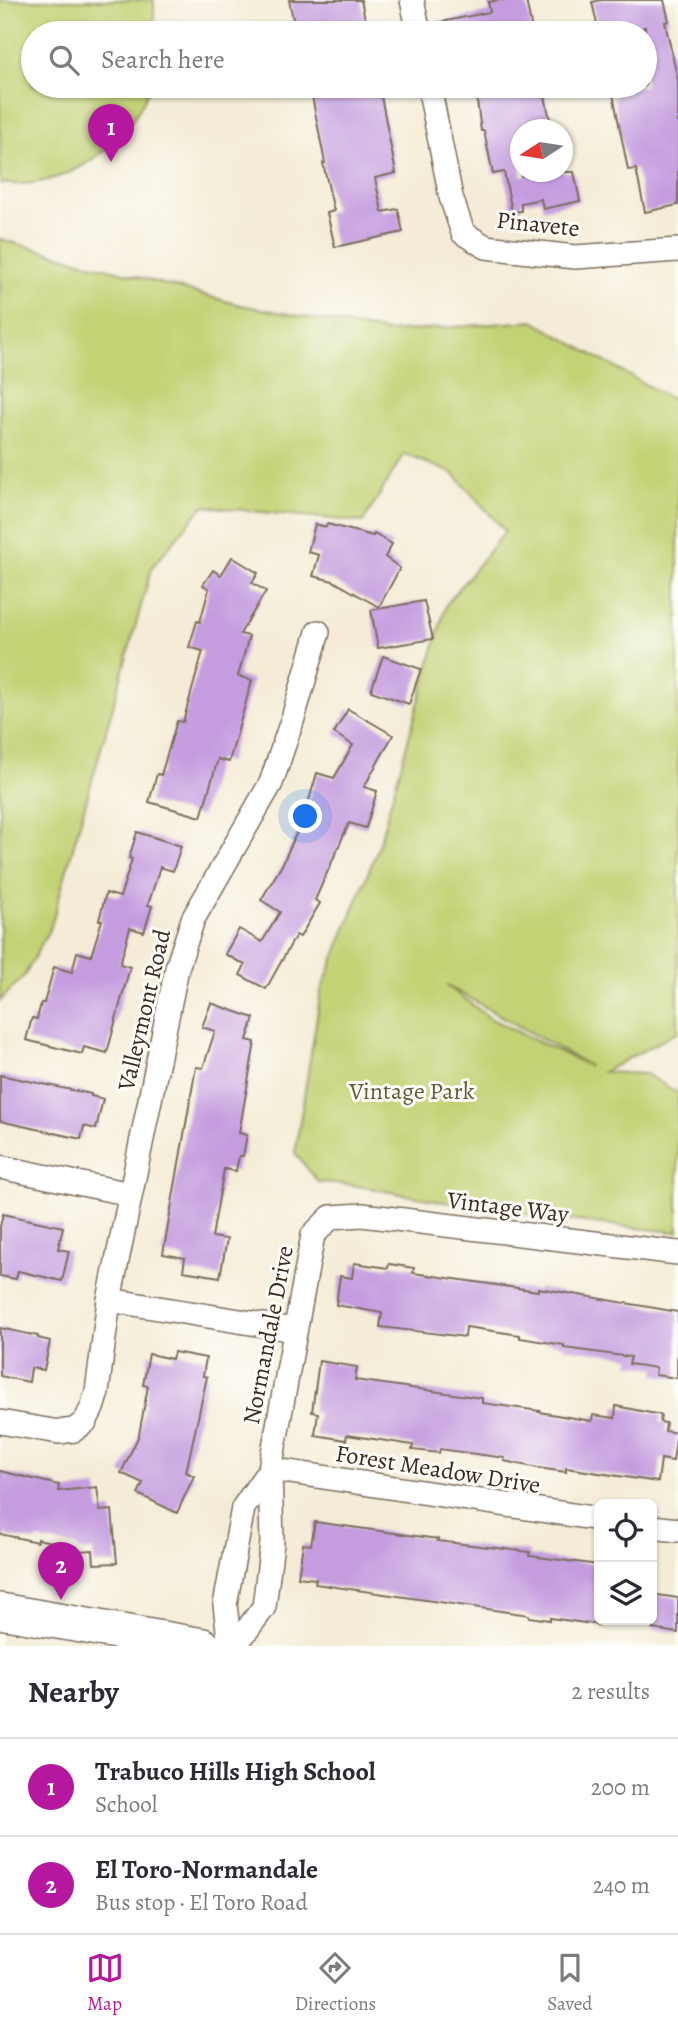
<!DOCTYPE html>
<meta charset="utf-8">
<style>
:root{--surface:#fff;--page:#f7f7f7;--text:#2b2b33;--muted:#7c7c81;--line:#e1e1e2;--accent:#b5179e}
body{margin:0;font-family:Alegreya,serif;background:var(--page);color:var(--text)}
.controls{position:absolute;right:21px;bottom:21px;display:grid;overflow:hidden;border-radius:10px;box-shadow:0 2px 5px #0004}
.controls button{width:63px;height:63px;display:grid;place-items:center;padding:0;border:0;border-bottom:2px solid var(--line);background:var(--surface);color:var(--text);font:35px sans-serif}
.compass{position:absolute;left:510px;top:119px;width:63px;height:63px;border-radius:50%;background:var(--surface);box-shadow:0 2px 5px #0004;rotate:258deg}
.you{position:absolute;left:306px;top:817px;width:24px;height:24px;margin:-18px;border:5px solid #fff;border-radius:50%;background:#1a73e8;box-shadow:0 0 0 10px #1a73e833}
.badge{display:grid;place-items:center;width:46px;height:46px;border-radius:50%;background:var(--accent);color:#fff;font-size:23px;font-weight:700}
.pin{position:absolute;translate:-50% -58px;filter:drop-shadow(0 2px 4px #0008)}
.pin::after{content:'';position:absolute;top:37px;width:24px;height:21px;background:inherit;clip-path:polygon(0 0,100% 0,50% 100%)}
.list{margin:0;padding:0;list-style:none}
h2{display:flex;justify-content:space-between;align-items:center;height:91px;margin:0;padding:0 28px;font-size:30px}
h2 small{font-size:23px;font-weight:400;color:var(--muted)}
.list li{display:grid;grid-template-columns:46px 1fr auto;gap:21px;align-items:center;box-sizing:border-box;height:98px;padding:0 28px;border-top:2px solid var(--line)}
.list b{display:block;font-size:26px;white-space:nowrap}
.list p{margin:0;font-size:23px;white-space:nowrap;color:var(--muted)}
.list em{font-size:23px;font-style:normal;color:var(--muted)}
.icon{flex:none;width:38px;height:38px;fill:none;stroke:currentColor;stroke-width:2;stroke-linecap:round;stroke-linejoin:round}
.map{position:relative;flex:none;width:678px;height:1646px;overflow:hidden}
.search{position:absolute;background:var(--surface);box-shadow:0 2px 5px #0004;left:21px;right:21px;top:21px;height:77px;display:flex;align-items:center;gap:18px;box-sizing:border-box;padding:0 24px;border-radius:38px;color:var(--muted);font-size:26px}
.sheet{height:287px;background:var(--surface)}
nav{display:flex;justify-content:space-around;align-items:center;box-sizing:border-box;height:98px;border-top:2px solid var(--line);background:var(--surface);font-size:19px;color:var(--muted)}
nav a{display:grid;justify-items:center;gap:4px}
nav .on{color:var(--accent)}
.map>svg:first-child{display:block}
</style>
<div class="map">
<svg width="678" height="1646" viewBox="0 0 678 1646">
<rect width="100%" height="100%" fill="#fdfcf7"/>
<filter id="ink" filterUnits="userSpaceOnUse"><feTurbulence type="fractalNoise" baseFrequency=".0143" numOctaves="2"/><feDisplacementMap in="SourceGraphic" scale="14" xChannelSelector="R" yChannelSelector="G"/><feConvolveMatrix kernelMatrix="1 2 1 2 8 2 1 2 1" color-interpolation-filters="sRGB"/></filter>
<filter id="wash" filterUnits="userSpaceOnUse"><feTurbulence type="fractalNoise" baseFrequency=".00686" numOctaves="4" result="noise"/><feDisplacementMap in="SourceGraphic" scale="28" xChannelSelector="R" yChannelSelector="G"/><feGaussianBlur stdDeviation="1.57" result="paint"/><feColorMatrix in="noise" values="0 0 0 0 0 0 0 0 0 0 0 0 0 0 0 0 0 1.4 0 .05"/><feComposite in="paint" operator="in"/></filter>
<g filter="url(#wash)">
<rect width="100%" height="100%" fill="#f4ecd6"/>
<g fill="#c3d274" stroke="#7f7e49" stroke-width="2" fill-rule="evenodd">
<path d="M0,0H154V33H33V86H150C129,146 64,192 0,183Z"/>
<path d="M0,239L240,305L387,332L533,321L678,403V1032L603,1072L646,1074L678,1093V1232C596,1225 515,1213 434,1200C395,1194 357,1183 318,1182L295,1153L321,991L378,848L446,605L505,531L453,473L404,454L363,522L203,506L152,567L51,926L25,975L0,1001ZM446,985L588,1065L589,1066L491,1019Z"/>
</g>
<g id="blocks">
<g fill="#c59ddf">
<path d="M289,0H361L368,33H296Z"/>
<path d="M499,0H526L532,30L516,33H433L431,24L490,12L488,2Z"/>
<path d="M601,0H664L669,21L665,22L678,81V205L645,212L636,169L628,170L612,89L645,86V27L617,33H599L592,2Z"/>
<path d="M310,86H379L396,173L375,178L382,212L398,209L403,232L335,247L327,213L334,211L323,163H325Z"/>
<path d="M475,86H543L552,130H521V176L545,172H574L580,201L543,209L541,199L521,203V211L512,212L504,172L493,174L484,131H481Z"/>
<path d="M315,524L326,527L327,524L373,536L374,534L392,544L385,557L400,568L379,607L333,581L313,576L319,555L308,552Z"/>
<path d="M232,557L258,573L252,583L266,591L240,634L249,636L238,676L252,680L229,762L218,759L201,817L149,802L157,774L161,775L177,721L183,722L203,651L189,647L197,621L200,622L209,589L203,585L213,570L221,575Z"/>
<path d="M424,601L433,639L378,648L371,610Z"/>
<path d="M383,656L421,669L409,704L371,691Z"/>
<path d="M348,709L393,735L364,787L377,791L366,828L349,823L315,900L320,903L300,937L296,935L266,989L240,975L245,965L225,954L239,929L262,942L280,912L261,900L282,865L305,814L317,773L334,778L353,745L334,733Z"/>
<path d="M137,832L181,846L173,871L160,867L148,905L152,906L144,932L130,928L120,964L130,967L107,1053L84,1047L82,1054L26,1040L32,1018L37,1019L41,1003H44L54,967L72,972L77,952L91,956L102,920H99L106,893L120,897L132,859L129,858Z"/>
<path d="M211,1003L254,1018L247,1040L255,1042L239,1133L247,1135L243,1156H239L236,1171L224,1169L212,1237L227,1239L220,1277L183,1271L185,1258L163,1254L196,1067L203,1068L215,1031L202,1027Z"/>
<path d="M0,1075L91,1094V1096L103,1099L96,1129L84,1126L81,1139L0,1121Z"/>
<path d="M3,1214L63,1227L58,1249L69,1251L62,1281L18,1271L16,1279L0,1276V1226Z"/>
<path d="M354,1263L388,1268L389,1264L414,1268L413,1273L538,1291V1288L678,1312L677,1378L655,1375L656,1368L629,1364L631,1357L564,1348V1345L520,1338V1335L466,1327L465,1337L380,1327L382,1313L336,1305L340,1276L352,1278Z"/>
<path d="M0,1328L38,1336V1338L50,1341L44,1370L31,1368L29,1382L0,1376Z"/>
<path d="M174,1352L206,1358L203,1376L207,1377L186,1472L194,1476L177,1513L138,1494L143,1483L121,1473L139,1435L148,1386L143,1385L149,1354L172,1359Z"/>
<path d="M319,1361L357,1367L355,1380L482,1398V1403L540,1411L539,1412L592,1421L593,1415L615,1418L616,1406L661,1415L660,1422L666,1423L665,1431L677,1433L673,1461L661,1459L658,1482L566,1468V1472L538,1468L504,1461L505,1458L440,1449L439,1453L412,1450L413,1445L347,1435L346,1440L315,1435L318,1413L312,1412Z"/>
<path d="M0,1471L59,1485L58,1491L97,1487L100,1511L112,1510L117,1563L94,1564L93,1550L78,1551L77,1547L37,1539V1542L0,1534Z"/>
<path d="M315,1522L438,1539L437,1541L530,1552L529,1556L599,1565V1625L550,1618V1620L529,1617V1615L315,1584L316,1579L298,1577L303,1544L311,1545Z"/>
<path d="M652,1594L678,1598V1633L652,1629Z"/>
</g>
</g>
</g>
<g filter="url(#ink)">
<use href="#blocks" fill-opacity="0" stroke="#7c6e5e" stroke-width="2"/>
<g fill="none" stroke-linecap="round" stroke-linejoin="round">
<g stroke="#7c6e5e" stroke-width="26">
<g id="street">
<path d="M412,0L419,33"/>
<path d="M429,86L451,197L463,233L486,247L575,257L678,250"/>
<path d="M0,1167L130,1194"/>
<path d="M109,1300L295,1330"/>
<path d="M0,1422L59,1432L74,1430L85,1422L92,1408L97,1392L109,1300L177,968L193,919L271,783L293,718L318,632"/>
<path d="M270,1469L599,1519"/>
<path d="M652,1527L678,1530"/>
<path d="M230,1646L225,1605L243,1508L270,1469"/>
<path d="M235,1646L264,1607L272,1543L270,1469L313,1235L331,1217L362,1215L678,1253"/>
</g>
</g>
<g stroke="#7c6e5e" stroke-width="38">
<path id="primary" d="M0,1611L203,1646"/>
</g>
<use href="#street" stroke="#fff" stroke-width="23"/>
<use href="#primary" stroke="#fff" stroke-width="35"/>
</g>
</g>
<g text-anchor="middle" dominant-baseline="central" stroke-width="6" stroke-linejoin="round" paint-order="stroke">
<g font-size="24" fill="#3b2a1e" stroke="#fdfcf7">
<text transform="translate(538 224) rotate(6)">Pinavete</text>
<text transform="translate(144 1010) rotate(-77)">Valleymont Road</text>
<text transform="translate(508 1207) rotate(7)">Vintage Way</text>
<text transform="translate(268 1335) rotate(-79)">Normandale Drive</text>
<text transform="translate(438 1469) rotate(9)">Forest Meadow Drive</text>
</g>
<g font-size="24" fill="#645c38" stroke="#fdfcf7">
<text x="412" y="1091">Vintage Park</text>
</g>
</g>
</svg>
<div class="controls">
<button><svg class="icon" aria-label="locate" viewBox="0 0 24 24"><circle cx="12" cy="12" r="6"/><path d="M12 2v4M12 18v4M2 12h4M18 12h4"/></svg></button>
<button><svg class="icon" aria-label="layers" viewBox="0 0 24 24"><path d="M12 4l9 5-9 5-9-5zM3 14l9 5 9-5"/></svg></button>
</div>
<svg class="compass" viewBox="-18 -18 36 36"><path d="M0-13l5 13h-10z" fill="#e53935"/><path d="M0 13l5-13h-10z" fill="#7c7c81"/></svg>
<div class="you"></div>
<div class="pin badge" style="left:111px;top:162px">1</div>
<div class="pin badge" style="left:61px;top:1600px">2</div>
<div class="search"><svg class="icon" aria-label="search" viewBox="0 0 24 24"><circle cx="10" cy="10" r="6"/><path d="M15 15l6 6"/></svg>Search here</div>
</div>
<section class="sheet">
<h2>Nearby<small>2 results</small></h2>
<ul class="list">
<li><span class="badge">1</span><div><b>Trabuco Hills High School</b><p>School</p></div><em>200 m</em></li>
<li><span class="badge">2</span><div><b>El Toro-Normandale</b><p>Bus stop · El Toro Road</p></div><em>240 m</em></li>
</ul>
</section>
<nav>
<a class="on"><svg class="icon" aria-label="map" viewBox="0 0 24 24"><path d="M3 6l6-2 6 2 6-2v14l-6 2-6-2-6 2zM9 4v14M15 6v14"/></svg>Map</a>
<a><svg class="icon" aria-label="directions" viewBox="0 0 24 24"><path d="M12 3l9 9-9 9-9-9zM9 14v-3h6M13 9l2 2-2 2"/></svg>Directions</a>
<a><svg class="icon" aria-label="saved" viewBox="0 0 24 24"><path d="M7 4h10v16l-5-4-5 4z"/></svg>Saved</a>
</nav>
